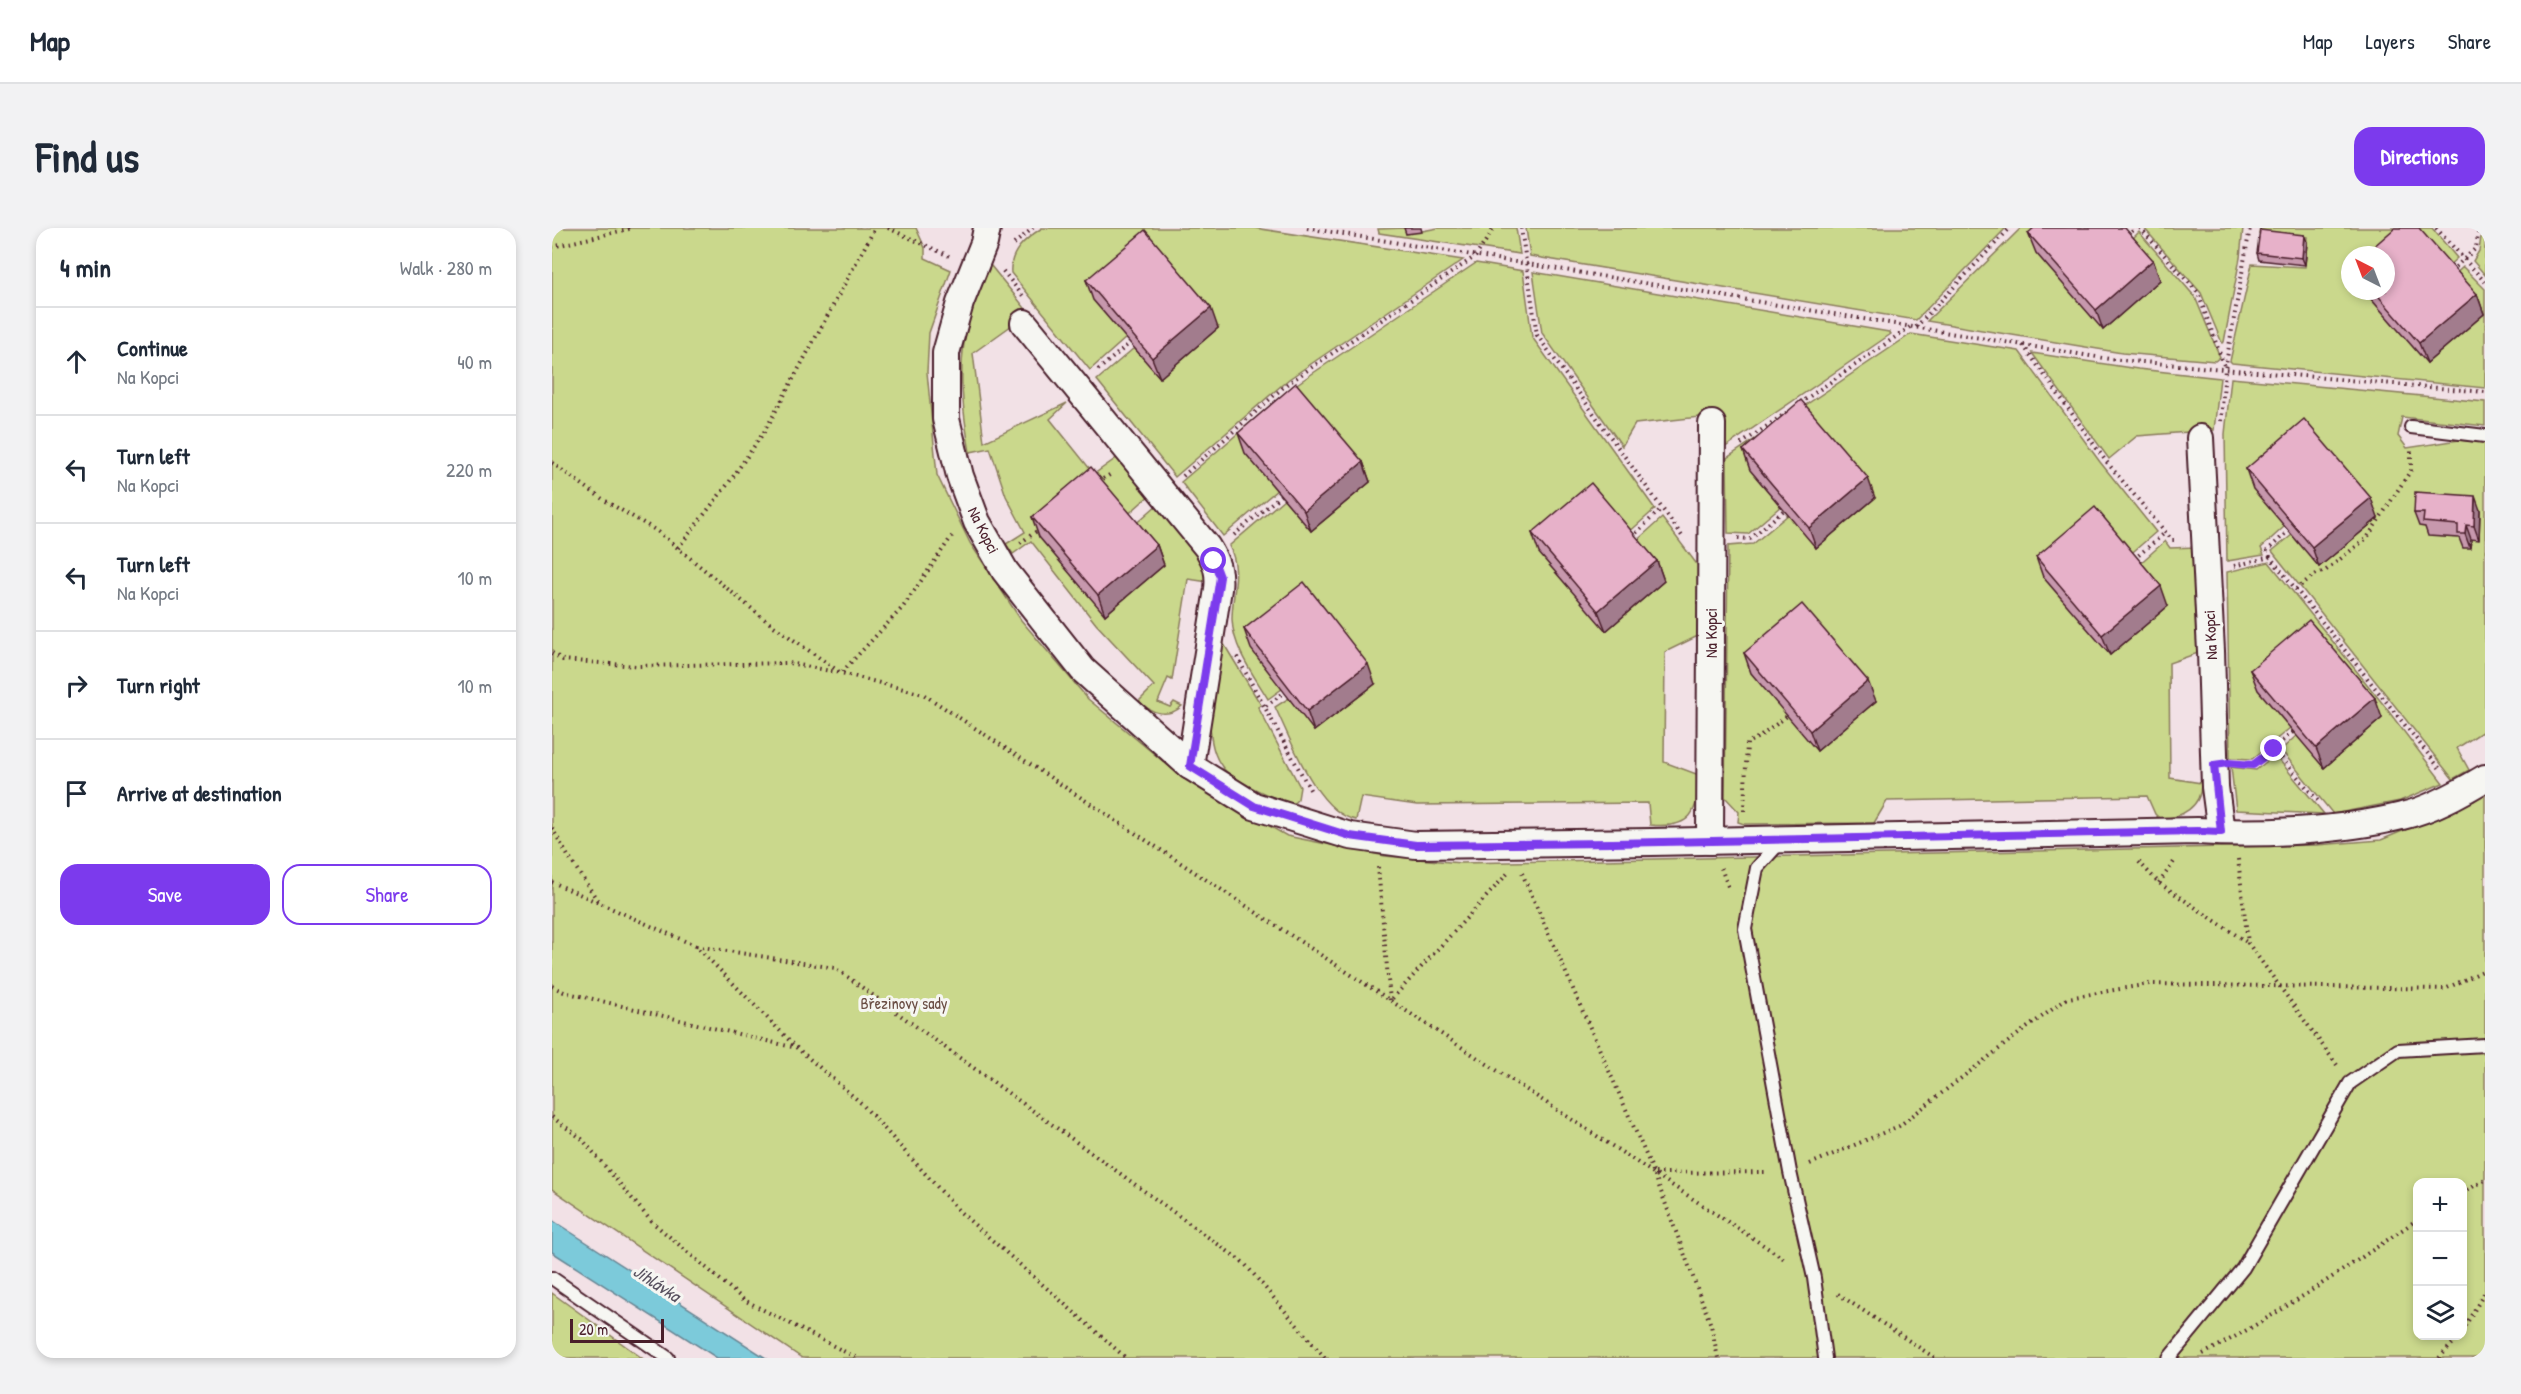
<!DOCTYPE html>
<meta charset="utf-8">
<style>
:root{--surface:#fff;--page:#f2f2f3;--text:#1f2937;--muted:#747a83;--line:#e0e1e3;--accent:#7c3aed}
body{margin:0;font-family:"Patrick Hand",sans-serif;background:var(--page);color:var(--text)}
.controls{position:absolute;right:18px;bottom:18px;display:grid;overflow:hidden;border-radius:12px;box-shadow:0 3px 9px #0003}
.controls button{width:54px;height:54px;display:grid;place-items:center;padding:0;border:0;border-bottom:2px solid var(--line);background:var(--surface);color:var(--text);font:30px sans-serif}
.compass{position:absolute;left:1789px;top:18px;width:54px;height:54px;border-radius:50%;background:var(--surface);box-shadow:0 3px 9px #0003;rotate:318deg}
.scale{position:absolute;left:18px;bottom:15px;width:94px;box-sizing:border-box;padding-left:6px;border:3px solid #4a1f2b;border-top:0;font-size:16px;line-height:21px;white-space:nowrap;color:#4a1f2b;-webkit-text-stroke:4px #f6f6f2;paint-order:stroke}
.stop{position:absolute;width:18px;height:18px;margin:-14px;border:4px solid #7c3aed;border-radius:50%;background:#fff}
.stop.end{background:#7c3aed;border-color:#fff;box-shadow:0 2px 6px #0008}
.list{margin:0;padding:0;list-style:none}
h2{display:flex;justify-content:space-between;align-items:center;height:78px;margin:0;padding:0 24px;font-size:26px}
h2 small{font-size:20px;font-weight:400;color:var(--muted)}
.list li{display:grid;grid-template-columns:39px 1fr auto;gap:18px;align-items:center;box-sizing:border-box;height:108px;padding:0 24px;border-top:2px solid var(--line)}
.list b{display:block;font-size:22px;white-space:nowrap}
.list p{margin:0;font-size:20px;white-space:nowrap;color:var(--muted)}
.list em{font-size:20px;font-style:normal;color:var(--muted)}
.actions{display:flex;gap:12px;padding:18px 24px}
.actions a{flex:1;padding:14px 0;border:2px solid var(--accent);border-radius:18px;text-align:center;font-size:21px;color:var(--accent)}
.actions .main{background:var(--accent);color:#fff}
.icon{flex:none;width:33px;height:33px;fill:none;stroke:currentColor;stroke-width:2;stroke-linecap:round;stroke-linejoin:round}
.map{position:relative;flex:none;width:1933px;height:1130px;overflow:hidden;border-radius:18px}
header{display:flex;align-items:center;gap:36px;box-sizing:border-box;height:84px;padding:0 30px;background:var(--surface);border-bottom:2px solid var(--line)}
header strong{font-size:28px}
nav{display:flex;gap:33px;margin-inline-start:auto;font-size:21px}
.intro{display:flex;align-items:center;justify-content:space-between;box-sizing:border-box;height:144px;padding:0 36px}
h1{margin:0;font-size:42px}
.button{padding:15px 27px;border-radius:18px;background:var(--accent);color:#fff;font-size:21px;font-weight:700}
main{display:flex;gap:36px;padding:0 36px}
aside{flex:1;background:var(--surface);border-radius:18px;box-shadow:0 3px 9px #0003}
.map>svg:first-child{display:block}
</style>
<header>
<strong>Map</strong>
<nav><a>Map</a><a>Layers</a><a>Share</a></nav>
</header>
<div class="intro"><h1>Find us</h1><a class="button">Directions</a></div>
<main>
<aside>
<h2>4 min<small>Walk · 280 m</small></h2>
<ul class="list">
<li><svg class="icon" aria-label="ahead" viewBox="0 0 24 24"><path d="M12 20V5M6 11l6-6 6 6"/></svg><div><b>Continue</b><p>Na Kopci</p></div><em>40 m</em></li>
<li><svg class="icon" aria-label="left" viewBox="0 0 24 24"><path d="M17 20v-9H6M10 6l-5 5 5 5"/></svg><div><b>Turn left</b><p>Na Kopci</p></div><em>220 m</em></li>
<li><svg class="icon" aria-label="left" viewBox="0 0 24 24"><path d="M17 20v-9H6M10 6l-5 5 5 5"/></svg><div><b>Turn left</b><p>Na Kopci</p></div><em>10 m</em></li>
<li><svg class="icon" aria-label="right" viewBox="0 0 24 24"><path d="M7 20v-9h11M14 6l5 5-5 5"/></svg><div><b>Turn right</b></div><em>10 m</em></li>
<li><svg class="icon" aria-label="arrive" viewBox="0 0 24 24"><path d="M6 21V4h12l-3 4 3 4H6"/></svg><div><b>Arrive at destination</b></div></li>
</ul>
<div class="actions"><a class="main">Save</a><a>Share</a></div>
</aside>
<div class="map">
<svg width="1933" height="1130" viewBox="0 0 1933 1130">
<rect width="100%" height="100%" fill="#f2e1e6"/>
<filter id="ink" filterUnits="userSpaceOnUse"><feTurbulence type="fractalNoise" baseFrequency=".0167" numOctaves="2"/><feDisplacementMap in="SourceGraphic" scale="12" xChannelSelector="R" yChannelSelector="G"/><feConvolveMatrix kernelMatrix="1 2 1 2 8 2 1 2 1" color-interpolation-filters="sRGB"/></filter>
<g filter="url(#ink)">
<g fill="#cad88c" stroke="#8a7c5c" stroke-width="1.5" fill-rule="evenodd">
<path d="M0,0H364L373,20V30L399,42L377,105L375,144L385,247L418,315L469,392L536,471L630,549L735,608L833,628L909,635L1765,617L1829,612L1922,573L1933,565V1130H250L0,961ZM1866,954H1910V1108H1866Z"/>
<path d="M490,0H702L911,32L737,151L623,249L545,152L582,120L608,149L666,99L574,110L538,142L459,45C457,24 473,11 490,0Z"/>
<path d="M853,0L854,6L886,0H964L968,26L827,5L826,1Z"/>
<path d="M974,0H1454L1364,92L978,28Z"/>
<path d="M1469,0H1512L1576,15L1587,4L1643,69L1668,129L1663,133L1570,125L1375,93Z"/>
<path d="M1592,0H1691L1688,30L1672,114L1670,115L1649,65Z"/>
<path d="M1708,0H1880L1905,30L1893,41L1834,27H1798V63H1812L1875,135L1900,49L1911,39L1933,61V160L1680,135L1678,133L1700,36L1753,39L1755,9L1707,6Z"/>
<path d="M1930,2H1933V47L1921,33L1927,23Z"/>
<path d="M924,35L971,43L980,109L1103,281L1074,307L1081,316L1110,290L1150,343L1148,407L1113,424L1112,534L1147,547C1146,585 1140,601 1098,597L1096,575L865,577L809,569L804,592C765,585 739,512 723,479L737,470L763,502L823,456L730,461L716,471C701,446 681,420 680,391C680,365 690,342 677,318L732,271L759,303L818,253L725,262L671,308L629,254L739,160Z"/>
<path d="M439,38L477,85L421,125L432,214L515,175L498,191L542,246L566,229L599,266L572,290L580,299L606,276L651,331L657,354L636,351L620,452L616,450L606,474L618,479L622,474L630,478C616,491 598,485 587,473L602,458L544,396L479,313L461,326L454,316L473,304L454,268L438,220L418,224C405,152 404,103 439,38Z"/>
<path d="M981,44L1337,104L1339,106L1166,224V187L1083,196L1070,218L990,105Z"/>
<path d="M1359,106L1467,123L1548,234L1604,304L1575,329L1584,339L1613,313L1618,320L1645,319L1646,425L1617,435L1618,550L1649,555C1650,579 1629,590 1608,591L1603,586L1595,568L1335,573L1322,595L1192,596L1186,594L1187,584L1173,569L1176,318L1201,316L1236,287L1229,278L1196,306L1176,305L1175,230Z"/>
<path d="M1480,125L1586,141L1668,150L1662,202L1585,208L1557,231Z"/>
<path d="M1679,150L1933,174V198L1850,189L1846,208L1855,220L1907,212L1933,215V502L1905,520L1917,542L1901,551L1720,323L1740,307L1733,298L1709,320L1712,327L1675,333L1673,206Z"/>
<path d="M1717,334L1831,476L1891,555L1848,573L1781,586L1729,522L1744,508L1738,500L1700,531L1678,530L1675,344Z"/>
<path d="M670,413L709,477L706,479L748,559L746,571L740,577C724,571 681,553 671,540C646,508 664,450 670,413Z"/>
<path d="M1723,527L1772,586L1684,582L1679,539L1704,542Z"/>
<path d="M0,1065L90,1130H0Z"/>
</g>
<path fill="#7ccada" stroke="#688694" stroke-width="1.5" d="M0,992L3,994L214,1130H165L0,1024Z"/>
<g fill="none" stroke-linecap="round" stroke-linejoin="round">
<g stroke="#4a1f2b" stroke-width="16">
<g id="lane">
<path d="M1859,199L1933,208"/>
<path d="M1230,612L1205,640L1193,701L1238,944L1262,1050L1273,1130"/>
<path d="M0,1050L116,1130"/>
<path d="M1617,1130L1691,1040L1798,855L1846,822L1933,817"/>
</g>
</g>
<g stroke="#4a1f2b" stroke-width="30">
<g id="street">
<path d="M435,0L432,15L408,75L394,125V191L408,248L425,294L453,343L531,442L638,538L702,578L798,608L864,617L1100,614L1645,603C1708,607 1789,603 1850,588C1878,582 1908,565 1933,550"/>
<path d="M472,95L655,319C664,333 668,344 666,361L638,538"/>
<path d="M1648,210L1659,423L1663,559L1669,604"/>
<path d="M1158,613L1160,196"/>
</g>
</g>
<g stroke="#4a1f2b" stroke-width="4" stroke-dasharray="1.5 4.5" stroke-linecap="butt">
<path d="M336,0L397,28"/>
<path d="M755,0L1557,131L1933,164"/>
<path d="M969,0L985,107L1130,308"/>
<path d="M1588,0L1646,65L1673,140"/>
<path d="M1884,0L1933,54"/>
<path d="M1575,8L1584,0"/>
<path d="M462,16L481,0"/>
<path d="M0,19L81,0"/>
<path d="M451,43L471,68"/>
<path d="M1899,43L1924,20L1927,0"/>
<path d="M1364,99L1458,0"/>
<path d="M1471,117L1553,232L1620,312H1625"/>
<path d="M546,142L578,115"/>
<path d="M1248,175L1358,99"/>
<path d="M1669,193L1673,141L1698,0"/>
<path d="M1189,216L1237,183"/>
<path d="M0,235L52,272L105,303L216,394L289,445L371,466L1234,1032"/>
<path d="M631,248L735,156L924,28L942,0"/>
<path d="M546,254L559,246"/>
<path d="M682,307L729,267"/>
<path d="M1080,309L1110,280"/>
<path d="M1186,310L1198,311L1232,282"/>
<path d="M468,315L489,300"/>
<path d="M126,320L176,256L214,201L323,0"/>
<path d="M1718,329L1715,323L1736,303"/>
<path d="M1582,331L1614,304"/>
<path d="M1682,338L1718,329L1889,542"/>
<path d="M1744,361L1762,347L1773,343L1815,310L1859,242V219"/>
<path d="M0,425L11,432L84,438L237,435L289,445L351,379L400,308"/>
<path d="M685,429L760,565"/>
<path d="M714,478L733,464"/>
<path d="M1722,521L1766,573"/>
<path d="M1691,536L1701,537L1741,504"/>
<path d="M1192,583L1195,515L1209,508L1235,488"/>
<path d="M0,600L16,628L48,676"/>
<path d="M1686,631L1696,715L1785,837"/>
<path d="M1587,634L1607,655L1696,715"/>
<path d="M826,639L838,773L957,644"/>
<path d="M1169,640L1177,661"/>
<path d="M970,645L1102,945L1159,1097L1166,1130"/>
<path d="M0,654L144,718L245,820L309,875L408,984L574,1130"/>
<path d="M1607,655L1624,631"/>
<path d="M144,718L283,740L692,1035L773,1130"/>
<path d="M0,758L12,764L244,820"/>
<path d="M0,889L30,911L99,993L192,1072L305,1130"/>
<path d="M1258,936L1347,898L1469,804L1516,770L1597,756L1893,761L1933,742"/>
<path d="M1103,945L1216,944"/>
<path d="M1910,965L1933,952"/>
<path d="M1286,1066L1383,1130"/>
<path d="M1910,1103L1933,1064"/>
<path d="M1651,1126C1726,1087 1796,1039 1866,991"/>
<path d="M1887,1130L1908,1108"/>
</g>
<use href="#lane" stroke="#f6f6f2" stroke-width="12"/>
<use href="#street" stroke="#f6f6f2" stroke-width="26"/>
</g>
<g fill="#c798ad" stroke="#4a1f2b" stroke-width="1.5">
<path d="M852,0H869L870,4L854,6Z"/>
<path d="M1476,5L1601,32L1608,52L1551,102L1484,25Z"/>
<path d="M1752,7L1755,14L1753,37L1707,32L1705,25Z"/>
<path d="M534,52L666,100L608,150L541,72Z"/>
<path d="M1812,63L1925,66L1932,86L1875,135Z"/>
<path d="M686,205L811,234L818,254L759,303L693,225Z"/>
<path d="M1191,222L1323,270L1264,320L1198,242Z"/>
<path d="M1694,241L1826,290L1767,339L1701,261Z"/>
<path d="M1928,282L1927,312L1919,311L1918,320H1911L1907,310L1876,308L1873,299L1867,298L1862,285Z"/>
<path d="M480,289L605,317L612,337L553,387L487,309Z"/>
<path d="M980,305L1105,333L1112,353L1054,403L987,325Z"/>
<path d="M1484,329L1616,378L1558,427L1491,349Z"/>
<path d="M692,401L823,456L762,503L699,421Z"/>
<path d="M1192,425L1324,473L1265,523L1199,445Z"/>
<path d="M1698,442L1830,490L1772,540L1706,462Z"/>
</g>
<g fill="#a27c8d" stroke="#4a1f2b" stroke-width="1.5">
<path d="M1752,7L1755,14L1753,37L1750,30Z"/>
<path d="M1601,32L1608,52L1551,102L1544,82Z"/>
<path d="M1925,66L1932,86L1875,135L1867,115Z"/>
<path d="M659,80L666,100L608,150L600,130Z"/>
<path d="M811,234L818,254L759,303L752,283Z"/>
<path d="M1316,250L1323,270L1264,320L1257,300Z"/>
<path d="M1923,268L1928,282L1927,312L1922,298Z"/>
<path d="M1819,270L1826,290L1767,339L1760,319Z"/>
<path d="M1914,297L1919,311L1918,320L1913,306Z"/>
<path d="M605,317L612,337L553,387L546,367Z"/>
<path d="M1105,333L1112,353L1054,403L1046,383Z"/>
<path d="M1609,358L1616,378L1558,427L1550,407Z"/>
<path d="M816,436L823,456L762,503L755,483Z"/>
<path d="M1316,453L1324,473L1265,523L1258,503Z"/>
<path d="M1823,470L1830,490L1772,540L1764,520Z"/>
</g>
<g fill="#e7b1c9" stroke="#4a1f2b" stroke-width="1.5">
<path d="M1482,0H1573L1601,32L1544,82L1476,5Z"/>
<path d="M1843,0H1867L1925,66L1867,115L1822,63H1834V27H1812Z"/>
<path d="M593,2L659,80L600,130L534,52Z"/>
<path d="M1708,2L1752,7L1750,30L1705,25Z"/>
<path d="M744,155L811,234L752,283L686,205Z"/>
<path d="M1249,172L1316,250L1257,300L1191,222Z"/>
<path d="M1752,191L1819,270L1760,319L1694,241Z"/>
<path d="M539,239L605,317L546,367L480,289Z"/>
<path d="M1039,255L1105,333L1046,383L980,305Z"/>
<path d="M1863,264L1923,268L1922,298L1914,297L1913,306H1906V297L1871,294L1872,285H1862Z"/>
<path d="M1543,279L1609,358L1550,407L1484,329Z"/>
<path d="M752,354L816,436L755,483L692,401Z"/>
<path d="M1250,376L1316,453L1258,503L1192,425Z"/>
<path d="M1757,392L1823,470L1764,520L1698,442Z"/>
</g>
</g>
<g fill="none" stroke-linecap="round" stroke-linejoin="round" filter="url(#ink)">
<path stroke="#7c3aed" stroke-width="8" d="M662,333L668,349L638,538L702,578L798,608L864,617L1060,615L1645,603L1669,604L1662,537L1676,535L1701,537L1722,521"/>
</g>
<g text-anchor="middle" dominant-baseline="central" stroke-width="6" stroke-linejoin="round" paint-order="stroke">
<g font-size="16" fill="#4a1f2b" stroke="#f6f6f2">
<text transform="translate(432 302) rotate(63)">Na Kopci</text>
<text transform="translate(1159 405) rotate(-90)">Na Kopci</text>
<text transform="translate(1658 407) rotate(-93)">Na Kopci</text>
</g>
<g font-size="16" fill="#6a4d43" stroke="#f6f6f2">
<text x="352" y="775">Březinovy sady</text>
</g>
<g font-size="18" font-style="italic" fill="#595260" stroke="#f6f6f2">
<text transform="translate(105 1055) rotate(33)">Jihlávka</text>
</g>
</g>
</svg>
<div class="controls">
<button>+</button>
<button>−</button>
<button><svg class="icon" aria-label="layers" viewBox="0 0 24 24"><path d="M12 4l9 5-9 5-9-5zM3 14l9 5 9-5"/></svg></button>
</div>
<svg class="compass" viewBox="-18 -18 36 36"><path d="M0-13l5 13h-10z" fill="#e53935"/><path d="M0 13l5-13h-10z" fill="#747a83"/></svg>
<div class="scale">20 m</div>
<div class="stop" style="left:662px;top:333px"></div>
<div class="stop end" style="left:1722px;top:521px"></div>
</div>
</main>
